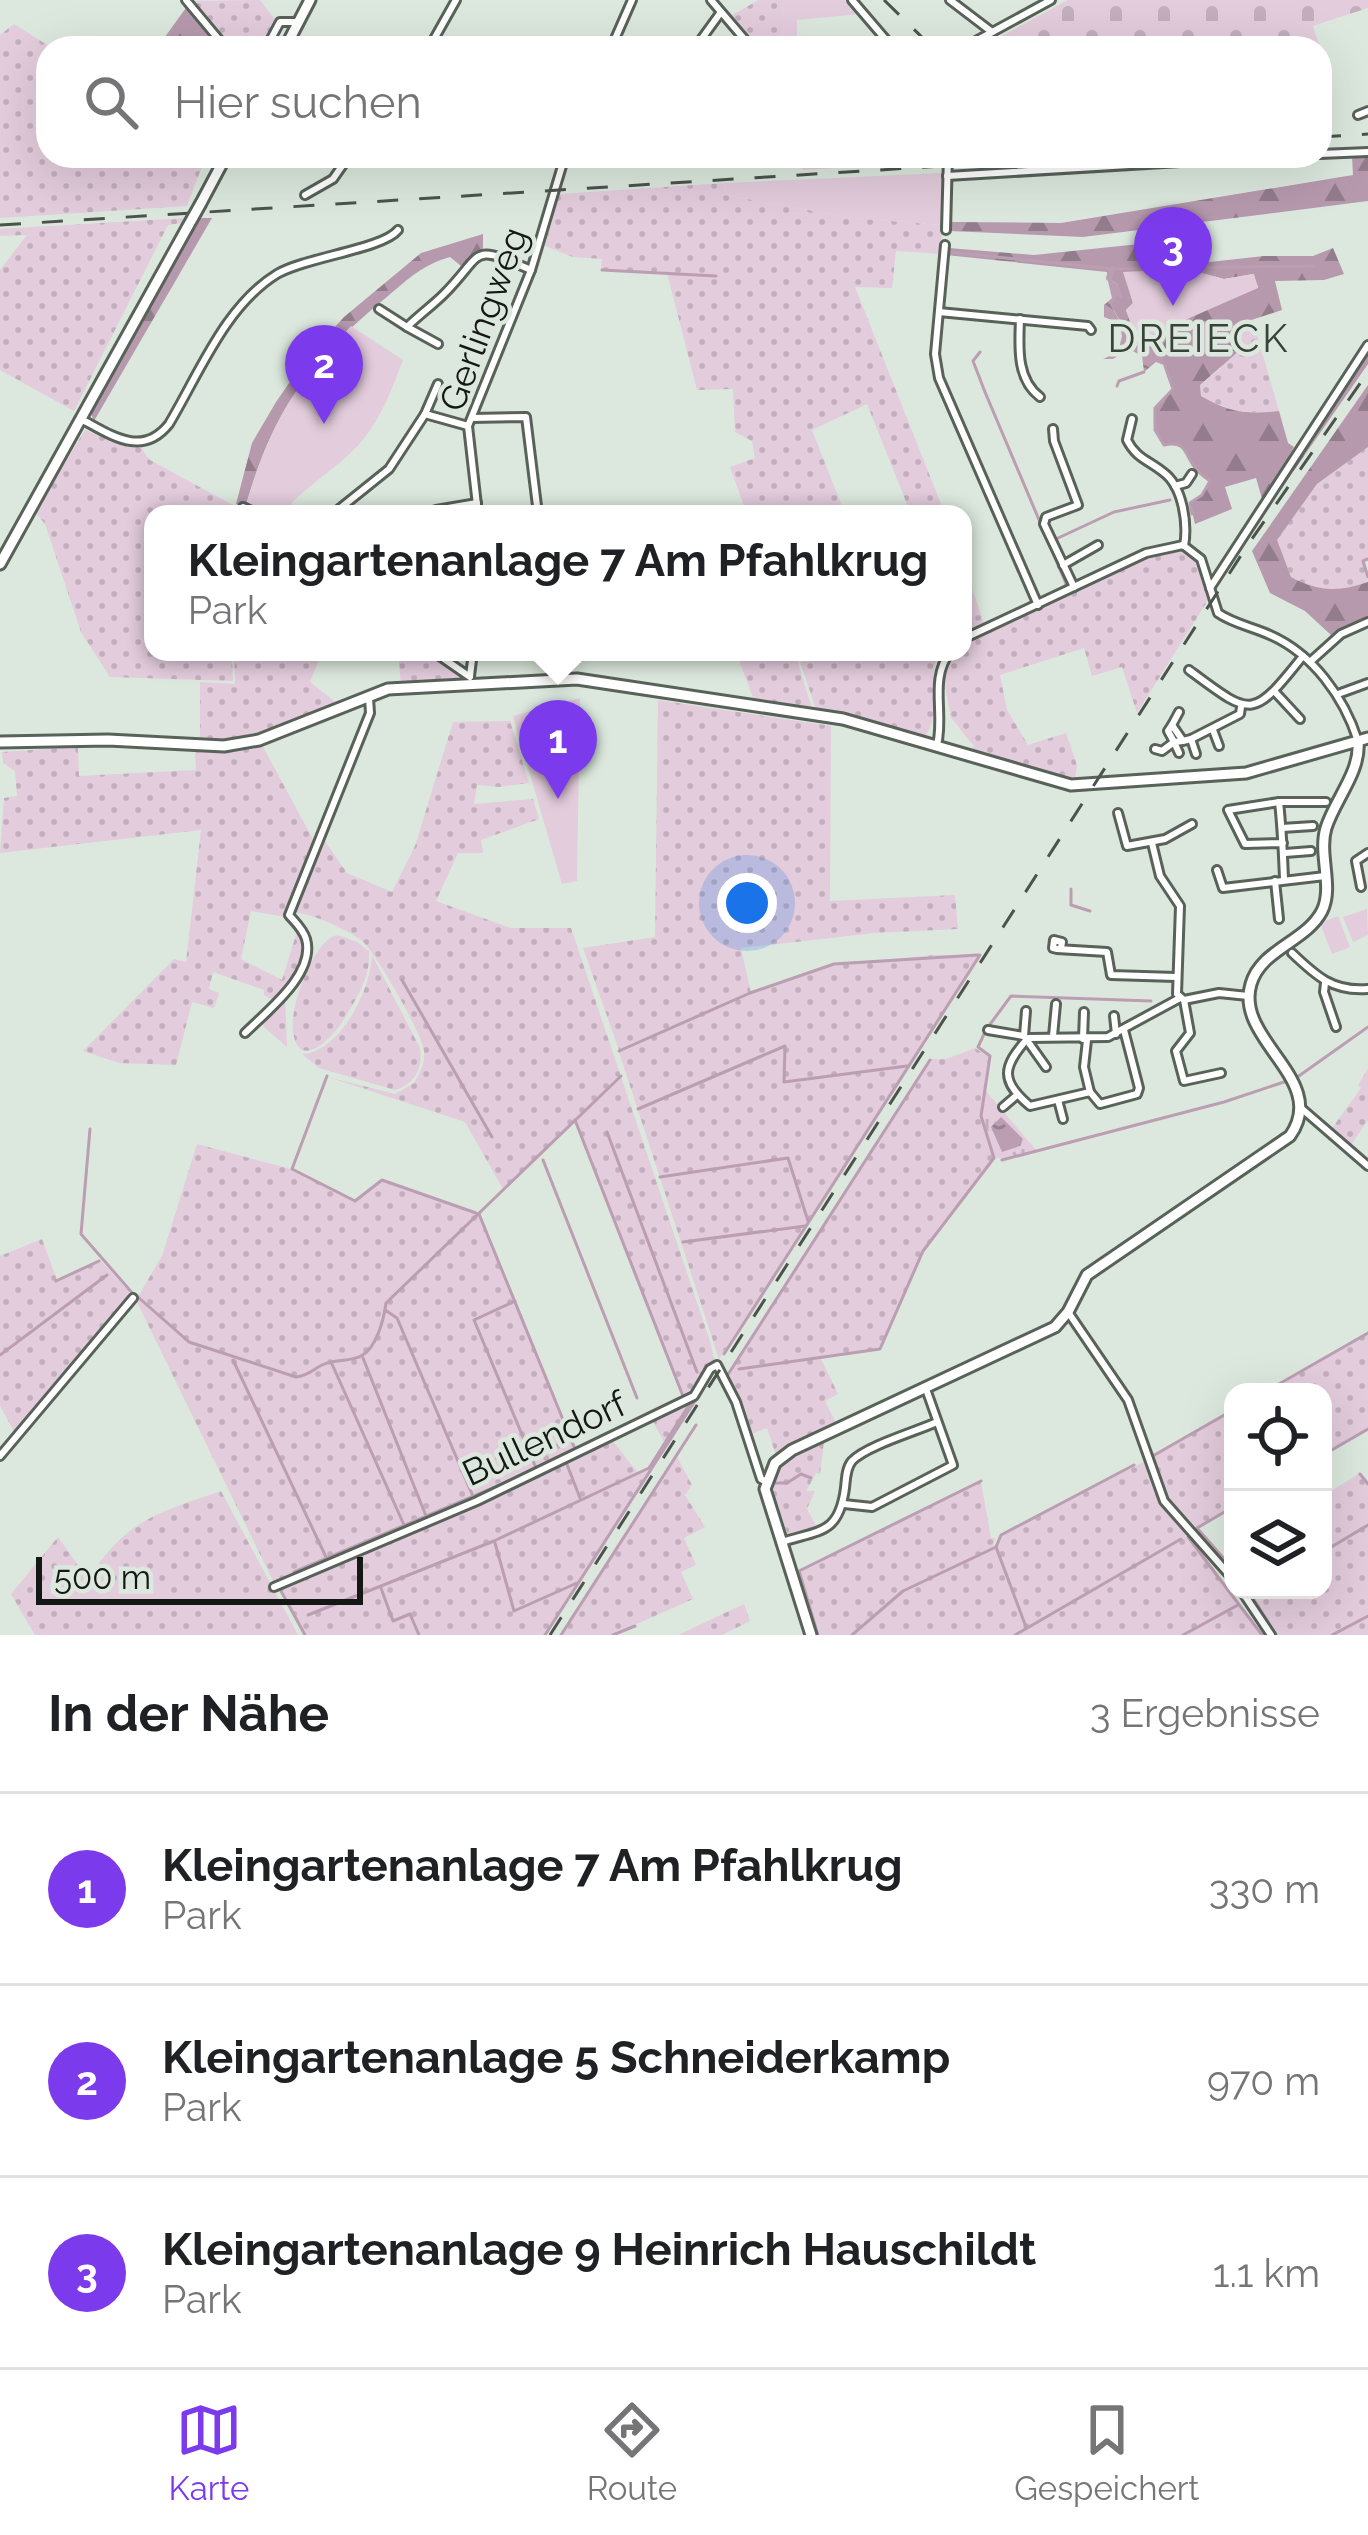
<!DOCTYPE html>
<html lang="de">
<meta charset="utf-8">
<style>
:root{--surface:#fff;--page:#f6f6f6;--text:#202124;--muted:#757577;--line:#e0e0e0;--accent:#7c3aed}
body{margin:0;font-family:Raleway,sans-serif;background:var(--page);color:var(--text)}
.controls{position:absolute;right:36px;bottom:36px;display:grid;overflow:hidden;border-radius:24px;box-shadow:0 12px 48px #0002}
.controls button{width:108px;height:108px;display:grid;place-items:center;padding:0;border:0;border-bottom:3px solid var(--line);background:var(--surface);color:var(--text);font:60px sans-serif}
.scale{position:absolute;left:36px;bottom:30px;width:327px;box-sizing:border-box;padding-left:12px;border:6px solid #141814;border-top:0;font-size:33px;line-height:42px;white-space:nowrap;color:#141814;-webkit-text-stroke:9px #dce8dd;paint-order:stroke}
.you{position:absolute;left:747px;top:903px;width:42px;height:42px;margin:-30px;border:9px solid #fff;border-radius:50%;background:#1a73e8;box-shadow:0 0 0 18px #1a73e833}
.badge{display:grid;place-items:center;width:78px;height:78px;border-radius:50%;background:var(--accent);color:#fff;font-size:39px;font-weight:700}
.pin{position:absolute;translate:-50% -99px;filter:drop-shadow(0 3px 6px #0008)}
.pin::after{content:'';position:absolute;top:63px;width:42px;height:36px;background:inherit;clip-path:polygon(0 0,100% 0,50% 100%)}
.popup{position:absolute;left:144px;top:505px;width:828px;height:156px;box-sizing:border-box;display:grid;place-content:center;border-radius:24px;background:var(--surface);filter:drop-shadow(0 3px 9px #0005);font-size:39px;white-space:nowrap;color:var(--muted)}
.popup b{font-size:45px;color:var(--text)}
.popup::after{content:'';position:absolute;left:50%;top:100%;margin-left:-24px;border:24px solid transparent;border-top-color:var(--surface)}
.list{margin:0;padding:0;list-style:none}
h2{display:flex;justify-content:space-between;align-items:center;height:156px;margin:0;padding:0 48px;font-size:51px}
h2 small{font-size:39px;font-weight:400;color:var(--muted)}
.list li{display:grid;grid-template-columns:78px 1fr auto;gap:36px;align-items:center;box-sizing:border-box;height:192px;padding:0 48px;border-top:3px solid var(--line)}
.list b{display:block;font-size:45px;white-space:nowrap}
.list p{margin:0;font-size:39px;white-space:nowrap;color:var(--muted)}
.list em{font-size:39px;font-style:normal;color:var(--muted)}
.icon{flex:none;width:66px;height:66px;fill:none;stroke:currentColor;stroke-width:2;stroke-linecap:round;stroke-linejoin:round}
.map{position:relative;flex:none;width:1368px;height:1635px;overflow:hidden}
.search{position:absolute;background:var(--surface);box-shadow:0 12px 48px #0002;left:36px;right:36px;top:36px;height:132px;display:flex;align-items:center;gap:30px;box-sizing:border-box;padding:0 42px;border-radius:36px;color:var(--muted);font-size:45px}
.sheet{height:732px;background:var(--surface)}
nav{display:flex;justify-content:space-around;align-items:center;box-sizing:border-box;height:168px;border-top:3px solid var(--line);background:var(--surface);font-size:33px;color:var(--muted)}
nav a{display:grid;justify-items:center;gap:6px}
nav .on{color:var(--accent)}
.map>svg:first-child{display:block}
</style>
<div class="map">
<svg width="1368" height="1635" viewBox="0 0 1368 1635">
<defs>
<pattern id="grass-dots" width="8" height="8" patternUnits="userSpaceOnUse" patternTransform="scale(3)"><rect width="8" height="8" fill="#e3ccdc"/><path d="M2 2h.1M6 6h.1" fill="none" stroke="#c2aebc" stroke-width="1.8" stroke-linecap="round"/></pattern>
<pattern id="forest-firs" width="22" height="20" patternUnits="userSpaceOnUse" patternTransform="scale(3)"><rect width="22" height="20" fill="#b699ad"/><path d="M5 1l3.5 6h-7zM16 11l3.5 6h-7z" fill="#937c8c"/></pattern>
<pattern id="cemetery-stones" width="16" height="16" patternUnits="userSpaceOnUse" patternTransform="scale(3)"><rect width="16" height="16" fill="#e3ccdc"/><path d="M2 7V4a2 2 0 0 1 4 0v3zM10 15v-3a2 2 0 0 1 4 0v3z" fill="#c2aebc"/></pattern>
<pattern id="park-tufts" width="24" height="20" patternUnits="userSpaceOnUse" patternTransform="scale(3)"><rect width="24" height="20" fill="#e3ccdc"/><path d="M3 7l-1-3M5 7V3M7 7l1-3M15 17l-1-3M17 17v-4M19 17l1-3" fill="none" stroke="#c2aebc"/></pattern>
<pattern id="water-ripples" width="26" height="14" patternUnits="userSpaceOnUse" patternTransform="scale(3)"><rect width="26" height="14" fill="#bb9eb2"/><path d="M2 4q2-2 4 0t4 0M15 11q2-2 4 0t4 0" fill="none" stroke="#978090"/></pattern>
</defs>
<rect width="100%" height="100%" fill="#dce8dd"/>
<g fill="url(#grass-dots)">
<path d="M260,0L276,21L261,48H230L191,1Z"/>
<path d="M759,0H782L784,48H759L732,15Z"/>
<path d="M14,24L52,48H48V156H206L187,206L0,218V35Z"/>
<path d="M725,183L726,195L852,218L942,225L941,254L896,251L892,288L855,287L945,514H911L867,404L812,430L845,514H747L730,467L755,458L752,441L735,432L733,389L697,390L667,273L601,270L602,259L573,257L545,246L559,194Z"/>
<path d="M185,218L182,223L168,225L74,411L0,370V270L27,235L0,236V229Z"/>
<path d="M1253,320L1279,411C1248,415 1228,411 1201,396L1200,385L1221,368L1232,326Z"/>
<path d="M85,430L121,445L141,448L150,460L242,510L241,514H153V652H232L233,681L110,677L81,632L45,524L35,512Z"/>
<path d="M1368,447V559L1363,561L1368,582C1338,592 1319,592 1291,577L1276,540L1317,484Z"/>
<path d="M1182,550L1198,560L1210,597L1137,713L1122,667L1092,676L1084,648L1000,675L1007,710L1028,745L1066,733L1077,765L1075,780L970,751L974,745C965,738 960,727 951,718L944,681L952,655L963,652V645L987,631L1146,556Z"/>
<path d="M963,561L985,627L963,636Z"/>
<path d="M234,652H322L310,682L338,704C292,722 250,743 200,743V682L235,684Z"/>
<path d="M398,652H427L467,681L401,685Z"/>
<path d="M771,652H873L797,660L813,712L755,703L737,655Z"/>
<path d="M900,652H940C923,683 945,707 925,737L817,712L800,662Z"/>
<path d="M658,700L831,726L830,901L955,895L958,929L875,933L741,948L751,993L834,964L935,955H979L719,1359L619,1052L634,1045L619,1050L583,948L655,937Z"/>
<path d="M510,721L529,783L499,787L477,785L474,804L533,799L539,819L481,840L483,853H458L436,901L511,928H571L710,1341L714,1359C698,1370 700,1387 684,1397L575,1120L503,1189L465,1122L328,1077L395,1094L414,1083C421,1071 427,1060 423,1047C419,1029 374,949 361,940C344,928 312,913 291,912L322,837L347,873L392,892L415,846L453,722Z"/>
<path d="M261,743L315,843L285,917L251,911L241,959L282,980L298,928L306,955L295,978L275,1001L264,995V990L213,972L209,989L219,993L214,1008L192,1002L176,1065L119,1063L83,1051L174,959L186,962L201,830L0,853L4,798L17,796L15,771L3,763L2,752L78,747L79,776L196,770L195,751H228Z"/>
<path d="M337,935L357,942L369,951C371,978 356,999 343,1021C332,1038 299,1072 293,1032C289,1009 313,940 337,935Z"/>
<path d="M372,955L420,1048C423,1068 415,1084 395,1090L319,1068L302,1054C340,1052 371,990 372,955Z"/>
<path d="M285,996L287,1047L264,1027L261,1019Z"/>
<path d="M975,1048L989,1057L980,1116L993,1158L923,1251L879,1348L821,1359L838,1394L825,1401L837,1425L776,1455L767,1428L749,1435L727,1376L930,1059H946Z"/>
<path d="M1368,1069V1120L1349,1148L1330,1131L1361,1088L1358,1085Z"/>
<path d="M197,1144L291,1169L354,1202L382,1180L478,1214L575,1450L294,1571L293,1576L278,1583L273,1581L136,1300L162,1256Z"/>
<path d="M42,1239L57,1280L101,1261L132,1295L16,1435L0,1406V1256Z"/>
<path d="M1368,1334V1428L1323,1454V1392H1266Z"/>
<path d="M699,1393L544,1635H306L281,1591L283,1586L477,1504L612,1440L638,1473L649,1468L665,1444L652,1419L692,1401Z"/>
<path d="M1233,1411V1507L1197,1528L1169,1499L1151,1457Z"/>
<path d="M824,1442L820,1474L816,1473L806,1491H815L807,1509L818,1530L800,1531V1535L788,1536C767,1472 760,1473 824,1442Z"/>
<path d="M676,1455L692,1485L685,1495L705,1527L684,1538L696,1565L681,1572L693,1599L612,1635H562Z"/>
<path d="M1147,1460L1162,1502L1190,1532L1185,1536L1238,1604L1232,1608L1239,1606L1260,1635H820L800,1571L981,1482L991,1538H995L993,1548L1001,1536Z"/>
<path d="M1360,1473L1368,1485V1635H1276L1248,1590H1323V1496Z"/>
<path d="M221,1491L298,1635H35L11,1594L58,1537L88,1579C126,1520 157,1513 221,1491Z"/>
<path d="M744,1604L750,1621L722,1635H678Z"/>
</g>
<g fill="url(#forest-firs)" fill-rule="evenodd">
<path d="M188,5L221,48H157Z"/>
<path d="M1368,155V201L1083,237L949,231V222L1061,223L1353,175L1352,156Z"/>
<path d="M197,218H212L94,421L90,411Z"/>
<path d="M483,234V251L461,266L450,257C424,264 408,279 388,296C311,359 274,408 246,505L236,504L252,443L276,402L305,360L344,317L421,253Z"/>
<path d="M1168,241L1173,266L1264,256H1313L1333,248L1344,274L1324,280L1275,281L1282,310L1233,326L1240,350L1200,385L1201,396C1228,412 1248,415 1279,411L1288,443L1294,447L1263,502L1256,478L1225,487L1232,509L1195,524L1190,503L1202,495L1209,481C1205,477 1200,474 1196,469C1184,455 1188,440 1164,445L1155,430V408L1172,389L1156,343L1136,346L1111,306L1118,285L1107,277V272L946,255L949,248L1034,255ZM1190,270L1224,279L1253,274L1258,287L1137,341L1126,310L1133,303L1124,272Z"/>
<path d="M1368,351V364L1247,538Z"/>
<path d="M1368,385V447L1317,484L1277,540L1291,577C1319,592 1338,592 1368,582V617L1331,635L1305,611L1270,593L1252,551Z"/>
</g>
<path fill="url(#cemetery-stones)" d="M1068,0H1368V8L1313,26L1320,48H980Z"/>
<g fill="url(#park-tufts)">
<path d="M1367,909L1368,935L1353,942L1343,917Z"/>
<path d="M985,1090L1036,1150L1002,1159L995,1157L981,1116Z"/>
</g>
<g fill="#e3ccdc">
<path d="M782,0H845L860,14L797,20V48H778L784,47Z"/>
<path d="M838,156H945V161L803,170L802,164Z"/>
<path d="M943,173L942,225L852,218L726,195L725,183Z"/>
<path d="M1190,270L1224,279L1254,274L1258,288L1137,341L1126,310L1133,303L1123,272Z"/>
<path d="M351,326L403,360C393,386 383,414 365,437C343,466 306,484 282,514H267L246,505C269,426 294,385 351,326Z"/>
<path d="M580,698L577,881L562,884L513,716Z"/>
<path d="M1338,916L1350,947L1332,954L1320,923Z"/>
</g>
<g fill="url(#water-ripples)">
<path d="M1107,277L1118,285L1123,299L1117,296L1111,306L1133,343L1141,347L1156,343L1166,366L1156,362L1144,372L1142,356L1129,349L1113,359H1103L1118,352L1122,336L1119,323L1104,317V305L1112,298Z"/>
<path d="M1001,1117L1023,1139L1020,1146L1002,1152L991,1127Z"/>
</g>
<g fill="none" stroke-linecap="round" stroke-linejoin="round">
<g stroke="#bb9eb2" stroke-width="3">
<path d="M948,252L1112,269L1314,266"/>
<path d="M602,270L716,276"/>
<path d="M980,352L973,361L985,392L1067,586"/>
<path d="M1165,366L1173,389L1155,408V430L1164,445C1188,440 1184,455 1196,469C1200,474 1205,477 1210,481L1202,495L1190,503L1192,514"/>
<path d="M1117,386L1119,381L1144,372"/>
<path d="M1056,539L1114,512L1170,500"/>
<path d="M1368,559L1363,561L1368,577"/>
<path d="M909,734L925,738"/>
<path d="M1071,889V905L1090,911"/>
<path d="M402,980L492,1137"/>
<path d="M988,1027L1011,996L1151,1001"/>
<path d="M619,1051L750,993L834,964L978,955"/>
<path d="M327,1076L292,1169L355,1201L382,1180L476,1213"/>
<path d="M1296,1078L1368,1027"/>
<path d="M638,1109L785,1046L784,1082L907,1066"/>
<path d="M575,1120L683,1396"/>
<path d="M90,1129L81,1234L134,1295"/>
<path d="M607,1132L697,1372"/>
<path d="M543,1160L637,1398"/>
<path d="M1002,1160L1224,1102L1287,1081"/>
<path d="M660,1177L788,1158L808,1221"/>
<path d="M479,1214L575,1449"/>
<path d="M683,1242L805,1226"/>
<path d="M56,1281L99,1261"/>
<path d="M138,1297L189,1342L296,1377C308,1376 312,1370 322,1365C334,1359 350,1362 361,1356C377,1348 384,1318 386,1303L621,1076"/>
<path d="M515,1301L474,1320L536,1468"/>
<path d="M385,1310L397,1318L472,1494"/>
<path d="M724,1354L980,955"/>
<path d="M0,1355L107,1275"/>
<path d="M363,1358L426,1516"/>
<path d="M233,1360L326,1557"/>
<path d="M332,1364L404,1525"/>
<path d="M739,1369L880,1349L923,1251L994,1158L981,1116L990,1056L978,1047L985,1032"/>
<path d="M727,1376L930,1060"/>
<path d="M700,1381L706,1365"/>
<path d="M1265,1392L1368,1333"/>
<path d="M668,1405L691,1393"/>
<path d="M1323,1455L1368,1429"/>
<path d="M1151,1457L1233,1410"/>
<path d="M566,1462L580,1498"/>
<path d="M1360,1474L1368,1484"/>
<path d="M525,1481L610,1441"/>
<path d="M771,1483H787L801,1474L811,1478"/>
<path d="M1233,1507L1197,1528L1233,1569"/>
<path d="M1188,1537L1262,1635"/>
<path d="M495,1543L514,1611L577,1583"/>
<path d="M996,1547L1026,1627"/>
<path d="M1323,1552L1368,1525"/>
<path d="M294,1572L530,1472"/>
<path d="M285,1585L281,1591L305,1635"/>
<path d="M381,1588L393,1621L410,1614L419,1635"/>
<path d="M1248,1590L1276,1635"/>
<path d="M308,1615L494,1541L649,1468L689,1405"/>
<path d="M545,1635L698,1396"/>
<path d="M561,1635L696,1425"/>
<path d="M613,1635L635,1626"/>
<path d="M818,1635L799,1571L981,1481"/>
<path d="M852,1635L903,1591L996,1547L1001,1535L1134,1465"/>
<path d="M1015,1635L1181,1539"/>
<path d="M1183,1635L1238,1605"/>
<path d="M1332,1635L1368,1616"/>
</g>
<path stroke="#bb9eb2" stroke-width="6" d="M1109,278L1112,269"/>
<g stroke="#586259" stroke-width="12">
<g id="minor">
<path d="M186,0L226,48"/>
<path d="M711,0L752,48"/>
<path d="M852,0L893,48"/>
<path d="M950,0L992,32"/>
<path d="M266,48L280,22H299"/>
<path d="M429,48L456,0"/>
<path d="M611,48L632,0"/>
<path d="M695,48L721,12"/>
<path d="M963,48L1051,0"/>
<path d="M1358,115L1368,111"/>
<path d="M1320,154L1368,152"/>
<path d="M550,156L563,163"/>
<path d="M947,176L1281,156"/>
<path d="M305,195L333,179L349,156"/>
<path d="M946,230L948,156"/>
<path d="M945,245L935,354L939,378L1038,605"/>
<path d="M379,309L407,327C419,315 432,306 444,294C485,253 468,242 531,270"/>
<path d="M939,312L1088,326L1091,330"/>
<path d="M1020,319C1019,346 1016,379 1040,397"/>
<path d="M407,327L438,344"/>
<path d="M425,414L438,384"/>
<path d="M472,418L526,417L538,514"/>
<path d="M81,419C111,435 142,458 169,424C199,374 225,306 277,274C306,257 383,249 398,230"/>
<path d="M1132,419L1127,440C1136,458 1148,460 1163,472C1183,486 1188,524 1184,546"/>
<path d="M1053,429L1054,441L1078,505L1046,517L1044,524L1074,587"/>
<path d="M1175,486L1186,483L1192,474"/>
<path d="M243,507L258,514"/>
<path d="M333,514L389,469L425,414L468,426"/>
<path d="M407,514L409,512"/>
<path d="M436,514V510L477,503"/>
<path d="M478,514L468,426L531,270L565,156"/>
<path d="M1063,565L1098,545"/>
<path d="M1210,588L1368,345"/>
<path d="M963,639L1146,553L1183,545L1201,559L1218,613C1234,624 1253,627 1270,635C1313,654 1344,697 1358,741"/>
<path d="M434,652L470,677"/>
<path d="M1311,661L1341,634L1368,622"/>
<path d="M1189,670C1252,717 1252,720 1303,656"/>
<path d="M470,676L473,652"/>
<path d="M1275,692L1300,719"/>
<path d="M1338,694L1368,683"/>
<path d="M1172,725L1179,712"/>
<path d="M1213,730L1219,746"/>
<path d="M1191,739L1196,754"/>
<path d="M1183,741L1174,742L1168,731L1172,725L1183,741L1191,739L1240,714L1241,707"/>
<path d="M937,745C945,713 929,680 950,652"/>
<path d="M1155,749L1162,751L1174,742L1179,753"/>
<path d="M1279,802H1326"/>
<path d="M1118,813L1127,846L1165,839L1192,824"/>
<path d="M1282,828L1313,826"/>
<path d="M1152,843L1160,876L1180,906L1177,994L1184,1000L1219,993L1248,996"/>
<path d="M1283,843L1245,844L1228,810L1279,802C1282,828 1283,854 1284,879"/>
<path d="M1285,853L1311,851"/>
<path d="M1217,870L1223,888L1325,876"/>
<path d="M1275,881L1279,919"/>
<path d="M1361,887L1356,861L1368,853"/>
<path d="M1061,948L1062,942L1054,940L1053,948L1057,949L1107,952L1111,975L1176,977"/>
<path d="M1292,953C1316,976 1333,992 1368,989"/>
<path d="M1325,983L1324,992L1336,1027"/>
<path d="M1184,1000L1190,1033L1176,1051L1184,1081L1221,1073"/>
<path d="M1114,1016L1116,1034"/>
<path d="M988,1030L1024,1036L1046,1067"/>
<path d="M245,1033C266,1012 316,974 306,939C303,929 295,922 289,915L370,713L369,698"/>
<path d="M1024,1036L1026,1011"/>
<path d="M1053,1036L1056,1004"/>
<path d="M1083,1039L1084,1012"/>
<path d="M1087,1040L1084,1067L1090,1092L1030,1106C1000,1081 1002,1067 1028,1038L1108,1037L1180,998"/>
<path d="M1090,1092L1100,1104L1137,1094L1139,1088L1124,1030"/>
<path d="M1058,1100L1063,1119"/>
<path d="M1003,1107L1017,1095"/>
<path d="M1301,1108L1368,1166"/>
<path d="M1068,1312L1128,1400L1164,1501L1233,1579"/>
<path d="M0,1456L133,1298"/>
<path d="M844,1504L872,1507L953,1465L926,1389"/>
<path d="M782,1542C820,1530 839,1534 845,1488C846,1479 846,1468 852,1461C866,1446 917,1431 937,1422"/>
<path d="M274,1587L477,1501L694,1396L710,1369L717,1365L736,1402L761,1479L765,1481"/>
<path d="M1241,1590L1271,1635"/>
</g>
</g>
<g stroke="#586259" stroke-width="15">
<g id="major">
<path d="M285,48L310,0"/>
<path d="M201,203L226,156"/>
<path d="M0,564L187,228"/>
<path d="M0,742L108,740L224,746L259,740L388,689L577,679L843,719L1071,785L1246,773L1368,738"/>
<path d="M811,1635L765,1489L775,1463L792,1450L1055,1327L1068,1312L1087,1275L1290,1136C1330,1080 1234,1040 1251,984C1261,949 1306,942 1322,911C1334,887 1318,854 1326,828C1335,799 1361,772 1358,741"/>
</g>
</g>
<use href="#minor" stroke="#fff" stroke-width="6"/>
<use href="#major" stroke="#fff" stroke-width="9"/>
<g stroke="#4c534d" stroke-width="3" stroke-dasharray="21 21" stroke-linecap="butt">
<path d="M884,0L933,48"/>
<path d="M1320,137L1368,134"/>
<path d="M0,225L1102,156"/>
<path d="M550,1635L1247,546L1368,372"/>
</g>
<g stroke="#586259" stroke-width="15" stroke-linecap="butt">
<path id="major-bridge" d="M187,228L201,203"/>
</g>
<use href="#major-bridge" stroke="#fff" stroke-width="9"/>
</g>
<g text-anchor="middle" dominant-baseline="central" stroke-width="9" stroke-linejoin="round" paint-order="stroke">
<g font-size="36" fill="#141814" stroke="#dce8dd">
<text transform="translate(483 319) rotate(-70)">Gerlingweg</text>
<text transform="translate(544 1438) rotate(-25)">Bullendorf</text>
</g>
<g font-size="39" letter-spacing="3" fill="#384239" stroke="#dce8dd">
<text x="1199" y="338">DREIECK</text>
</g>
</g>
</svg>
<div class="controls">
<button><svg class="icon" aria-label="locate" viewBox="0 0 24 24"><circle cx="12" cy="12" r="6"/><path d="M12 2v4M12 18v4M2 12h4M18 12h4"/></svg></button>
<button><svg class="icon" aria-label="layers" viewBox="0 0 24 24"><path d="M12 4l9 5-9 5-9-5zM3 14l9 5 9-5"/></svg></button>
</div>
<div class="scale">500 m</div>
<div class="you"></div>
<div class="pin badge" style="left:558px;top:799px">1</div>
<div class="popup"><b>Kleingartenanlage 7 Am Pfahlkrug</b>Park</div>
<div class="pin badge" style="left:324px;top:424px">2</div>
<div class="pin badge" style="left:1173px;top:306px">3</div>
<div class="search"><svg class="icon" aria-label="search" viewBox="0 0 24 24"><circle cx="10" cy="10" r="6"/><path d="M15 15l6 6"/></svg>Hier suchen</div>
</div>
<section class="sheet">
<h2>In der Nähe<small>3 Ergebnisse</small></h2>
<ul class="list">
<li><span class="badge">1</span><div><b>Kleingartenanlage 7 Am Pfahlkrug</b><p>Park</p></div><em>330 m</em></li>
<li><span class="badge">2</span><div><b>Kleingartenanlage 5 Schneiderkamp</b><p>Park</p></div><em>970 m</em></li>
<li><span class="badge">3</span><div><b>Kleingartenanlage 9 Heinrich Hauschildt</b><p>Park</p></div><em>1.1 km</em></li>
</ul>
</section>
<nav>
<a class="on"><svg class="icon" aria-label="map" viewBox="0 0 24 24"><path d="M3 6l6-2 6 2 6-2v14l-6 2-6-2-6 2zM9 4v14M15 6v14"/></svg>Karte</a>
<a><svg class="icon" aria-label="directions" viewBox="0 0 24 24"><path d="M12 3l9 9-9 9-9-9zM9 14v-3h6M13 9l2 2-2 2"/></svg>Route</a>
<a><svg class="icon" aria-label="saved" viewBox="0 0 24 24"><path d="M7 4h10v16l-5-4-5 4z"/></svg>Gespeichert</a>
</nav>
